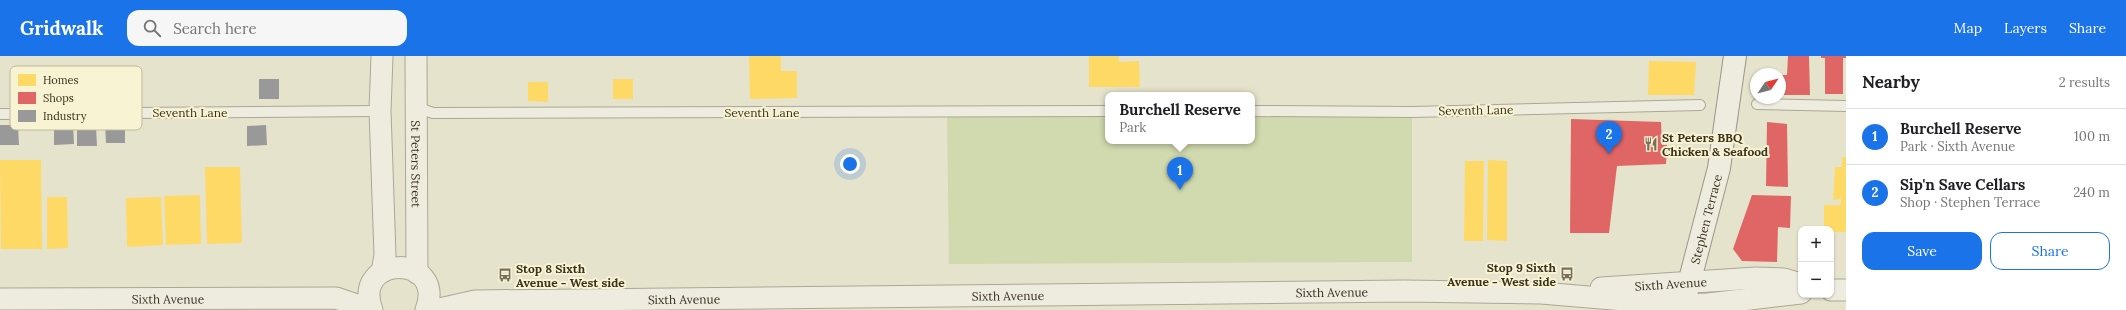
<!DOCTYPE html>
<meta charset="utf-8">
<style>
:root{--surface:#fff;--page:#f6f6f6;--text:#202124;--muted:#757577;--line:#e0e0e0;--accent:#1a73e8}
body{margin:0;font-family:Lora,serif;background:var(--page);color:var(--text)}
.controls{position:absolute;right:12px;bottom:12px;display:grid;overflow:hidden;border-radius:8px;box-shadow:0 1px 3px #0004}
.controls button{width:36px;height:36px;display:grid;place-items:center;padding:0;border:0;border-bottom:1px solid var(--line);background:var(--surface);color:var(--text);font:20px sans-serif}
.compass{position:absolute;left:1750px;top:12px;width:36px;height:36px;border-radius:50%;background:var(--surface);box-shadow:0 1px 3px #0004;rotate:55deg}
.you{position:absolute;left:850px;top:108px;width:14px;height:14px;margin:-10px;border:3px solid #fff;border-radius:50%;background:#1a73e8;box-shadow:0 0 0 6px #1a73e833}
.badge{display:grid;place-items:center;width:26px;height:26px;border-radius:50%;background:var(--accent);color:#fff;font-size:13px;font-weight:700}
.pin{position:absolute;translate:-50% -33px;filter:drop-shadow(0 1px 2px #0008)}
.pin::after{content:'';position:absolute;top:21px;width:14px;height:12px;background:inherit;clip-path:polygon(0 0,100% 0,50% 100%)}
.popup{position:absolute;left:1105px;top:36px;width:150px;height:52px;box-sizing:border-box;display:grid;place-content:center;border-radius:8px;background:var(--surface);filter:drop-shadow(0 1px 3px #0005);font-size:13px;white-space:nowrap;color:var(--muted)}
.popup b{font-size:15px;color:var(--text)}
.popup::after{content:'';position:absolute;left:50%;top:100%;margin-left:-8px;border:8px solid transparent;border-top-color:var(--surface)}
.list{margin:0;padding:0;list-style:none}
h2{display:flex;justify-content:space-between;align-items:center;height:52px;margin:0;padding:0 16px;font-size:17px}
h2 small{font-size:13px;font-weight:400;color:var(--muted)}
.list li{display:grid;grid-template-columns:26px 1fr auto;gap:12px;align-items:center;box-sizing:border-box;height:56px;padding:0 16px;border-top:1px solid var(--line)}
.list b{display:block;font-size:15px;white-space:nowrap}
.list p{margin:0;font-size:13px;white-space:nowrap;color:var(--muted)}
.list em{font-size:13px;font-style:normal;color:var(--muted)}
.actions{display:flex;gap:8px;padding:12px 16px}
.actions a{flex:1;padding:9px 0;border:1px solid var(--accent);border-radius:12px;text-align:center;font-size:14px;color:var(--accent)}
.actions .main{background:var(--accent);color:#fff}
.icon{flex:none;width:22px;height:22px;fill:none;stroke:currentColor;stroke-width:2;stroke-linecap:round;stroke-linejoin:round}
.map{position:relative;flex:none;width:1846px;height:254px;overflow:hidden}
header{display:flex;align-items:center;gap:24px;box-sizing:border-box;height:56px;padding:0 20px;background:var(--accent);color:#fff}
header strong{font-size:19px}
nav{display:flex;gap:22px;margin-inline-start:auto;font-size:14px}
.search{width:280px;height:36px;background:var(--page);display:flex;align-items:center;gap:10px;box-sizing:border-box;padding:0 14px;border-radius:12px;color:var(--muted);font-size:15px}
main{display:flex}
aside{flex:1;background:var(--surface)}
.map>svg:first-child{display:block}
</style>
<header>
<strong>Gridwalk</strong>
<div class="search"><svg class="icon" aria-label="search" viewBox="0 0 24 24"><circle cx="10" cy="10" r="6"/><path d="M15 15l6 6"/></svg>Search here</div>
<nav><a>Map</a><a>Layers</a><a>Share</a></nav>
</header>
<main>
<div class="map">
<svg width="1846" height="254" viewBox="0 0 1846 254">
<rect width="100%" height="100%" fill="#e6e3cc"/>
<path fill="#d1d9ae" d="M947,55H1108V85H1252V55L1412,56V206L949,208Z"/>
<g fill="#ffd966">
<path d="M749,0H781V15H797V42L750,43Z"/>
<path d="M1089,0H1119V6L1139,5L1140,31H1089Z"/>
<path d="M1649,5L1696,6L1694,39H1648Z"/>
<rect x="613" y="23" width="20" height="20"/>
<path d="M528,26H548V46L528,45Z"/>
<path d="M1842,101H1846V176H1831V173H1824V149H1841V143L1833,144L1835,111H1842Z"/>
<path d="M0,104H41L42,193H1Z"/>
<path d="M1488,104L1507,105V185L1487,184Z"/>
<path d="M1465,105H1484L1483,185H1464Z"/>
<path d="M205,111H240L242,187L207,188Z"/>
<path d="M200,139L201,188L166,189L164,140Z"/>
<path d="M47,141H67L68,192L47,193Z"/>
<path d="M161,141L163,189L127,191L126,142Z"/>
</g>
<g fill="#e06666">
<path d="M1788,0H1809L1810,39H1780V19H1787Z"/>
<path d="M1821,0H1846V2H1843V38H1825V2H1821Z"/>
<path d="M1571,63L1661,66L1662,89H1667L1666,108L1617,110L1609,177H1570Z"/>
<path d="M1767,66L1787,68L1788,131L1766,130Z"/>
<path d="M1752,139L1791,140L1790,172L1778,171L1777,206L1742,205L1733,193Z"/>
</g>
<g fill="#999">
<path d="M92,23H124V44H93Z"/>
<rect x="259" y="23" width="20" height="20"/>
<path d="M48,26H68L69,46H49Z"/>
<path d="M105,67H125V87H106Z"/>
<path d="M54,68H73L74,88L54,89Z"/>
<path d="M0,69H18L19,89H0Z"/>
<path d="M266,69L267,89L247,90V70Z"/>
<path d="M77,70H96L97,90H77Z"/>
</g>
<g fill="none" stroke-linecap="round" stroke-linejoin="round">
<g stroke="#aba796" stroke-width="12">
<g id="lane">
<path d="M1757,48L1846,50"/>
<path d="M416,51L433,57L1108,55"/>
<path d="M1252,55L1412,56L1700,49"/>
<path d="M0,58L380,55"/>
</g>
</g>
<g stroke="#aba796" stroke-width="23">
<g id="street">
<path id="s1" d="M416,0L417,217"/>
<path d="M382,216L385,199L380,55L382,0"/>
<path id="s2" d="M1601,232L1756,222L1784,223L1801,228"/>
<path d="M1831,234H1846"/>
<path id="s3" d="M0,243L336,242L371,254"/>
<path d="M372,254C351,198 447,197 426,254"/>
<path id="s4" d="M435,254L475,245L1404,235L1541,237L1684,249L1708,248L1801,237"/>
</g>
</g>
<g stroke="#9b9686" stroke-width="24">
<g id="secondary">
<path id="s5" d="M1682,254L1719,112L1735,0"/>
</g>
</g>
<use href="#lane" stroke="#eeecdf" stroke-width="10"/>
<use href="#street" stroke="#eeecdf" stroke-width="21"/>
<use href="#secondary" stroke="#eeecdf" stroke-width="22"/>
</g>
<defs>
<g id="restaurant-bare" transform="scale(1.08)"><path d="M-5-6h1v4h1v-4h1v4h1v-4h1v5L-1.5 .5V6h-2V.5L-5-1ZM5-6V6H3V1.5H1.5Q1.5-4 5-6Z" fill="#776f5a" stroke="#f8f3d2" stroke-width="2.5" paint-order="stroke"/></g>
<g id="bus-bare" transform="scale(1.08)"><path d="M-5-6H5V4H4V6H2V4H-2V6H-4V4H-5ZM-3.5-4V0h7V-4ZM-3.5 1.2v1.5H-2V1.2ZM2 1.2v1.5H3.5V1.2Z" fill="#776f5a" stroke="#f8f3d2" stroke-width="2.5" paint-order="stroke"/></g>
</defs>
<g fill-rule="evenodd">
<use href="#restaurant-bare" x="1651" y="88"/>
<use href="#bus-bare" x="1567" y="218"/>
<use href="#bus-bare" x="505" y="219"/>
</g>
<g text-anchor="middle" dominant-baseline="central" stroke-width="4" stroke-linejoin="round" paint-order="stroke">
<g font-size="12" fill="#3b311d" stroke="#f8f3d2">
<text transform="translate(1476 54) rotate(-1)">Seventh Lane</text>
<text x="190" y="56">Seventh Lane</text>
<text x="762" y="56">Seventh Lane</text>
<text stroke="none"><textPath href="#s1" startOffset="108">St Peters Street</textPath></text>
<text stroke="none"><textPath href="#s5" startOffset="94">Stephen Terrace</textPath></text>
<text stroke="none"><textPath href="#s2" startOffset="70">Sixth Avenue</textPath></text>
<text stroke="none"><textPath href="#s4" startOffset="898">Sixth Avenue</textPath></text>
<text stroke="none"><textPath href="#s4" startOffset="574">Sixth Avenue</textPath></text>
<text stroke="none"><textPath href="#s3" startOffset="168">Sixth Avenue</textPath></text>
<text stroke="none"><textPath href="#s4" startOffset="250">Sixth Avenue</textPath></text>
</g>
<g font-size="12" font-weight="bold" fill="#3b311d" stroke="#f8f3d2" text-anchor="start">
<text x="1662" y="81">St Peters BBQ<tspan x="1662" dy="14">Chicken &amp; Seafood</tspan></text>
<text x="1556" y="211" text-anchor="end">Stop 9 Sixth<tspan x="1556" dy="14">Avenue - West side</tspan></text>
<text x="516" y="212">Stop 8 Sixth<tspan x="516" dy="14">Avenue - West side</tspan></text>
</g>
</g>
<rect x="10" y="10" width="132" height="64" rx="6" fill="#f8f3d2" stroke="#bfb99c" stroke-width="1"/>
<rect x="18" y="18" width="18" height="12" fill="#ffd966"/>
<rect x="18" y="36" width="18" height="12" fill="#e06666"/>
<rect x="18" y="54" width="18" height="12" fill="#999"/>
<g font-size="11" fill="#3b311d">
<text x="43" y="28">Homes</text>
<text x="43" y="46">Shops</text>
<text x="43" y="64">Industry</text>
</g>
</svg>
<div class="controls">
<button>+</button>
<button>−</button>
</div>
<svg class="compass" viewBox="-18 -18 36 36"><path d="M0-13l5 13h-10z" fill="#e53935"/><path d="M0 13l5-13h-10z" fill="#757577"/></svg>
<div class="you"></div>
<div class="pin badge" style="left:1180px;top:134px">1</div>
<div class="popup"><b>Burchell Reserve</b>Park</div>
<div class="pin badge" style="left:1609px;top:98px">2</div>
</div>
<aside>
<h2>Nearby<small>2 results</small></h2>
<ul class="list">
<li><span class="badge">1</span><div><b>Burchell Reserve</b><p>Park · Sixth Avenue</p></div><em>100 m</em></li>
<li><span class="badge">2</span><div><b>Sip'n Save Cellars</b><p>Shop · Stephen Terrace</p></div><em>240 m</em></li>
</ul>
<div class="actions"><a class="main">Save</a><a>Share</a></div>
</aside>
</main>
